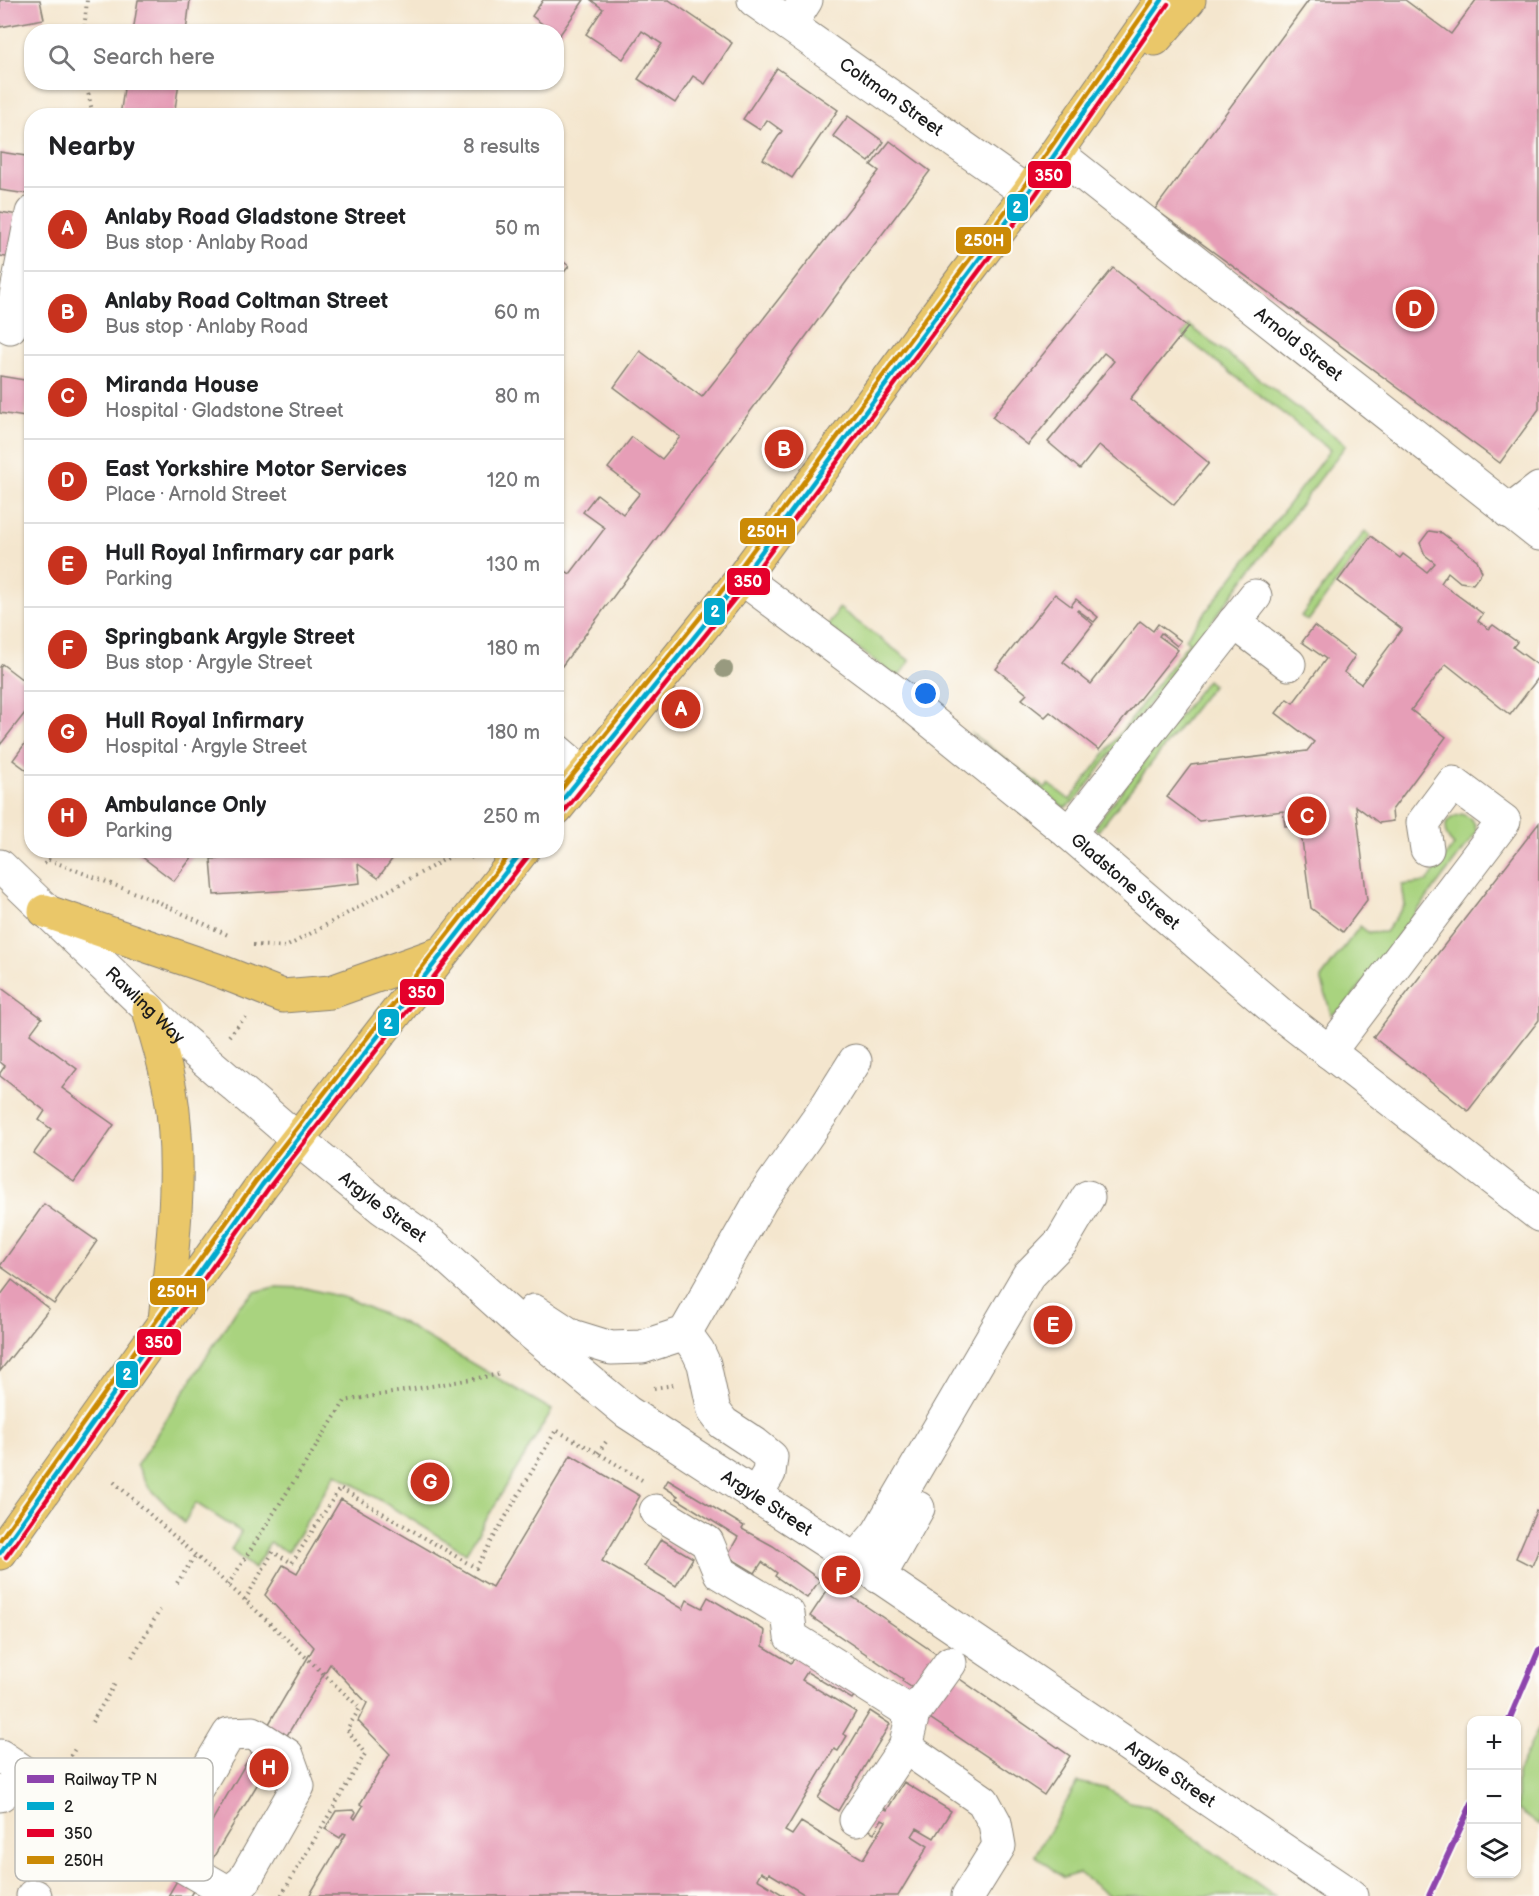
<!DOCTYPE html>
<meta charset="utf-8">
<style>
:root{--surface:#fff;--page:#f6f6f6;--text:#202124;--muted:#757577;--line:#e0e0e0;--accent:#c8321e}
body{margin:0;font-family:"Balsamiq Sans",sans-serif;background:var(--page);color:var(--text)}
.controls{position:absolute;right:18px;bottom:18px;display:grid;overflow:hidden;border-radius:12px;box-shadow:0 2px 4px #0004}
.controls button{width:54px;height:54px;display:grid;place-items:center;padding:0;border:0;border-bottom:2px solid var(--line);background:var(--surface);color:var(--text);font:30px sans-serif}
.you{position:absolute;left:926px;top:694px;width:21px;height:21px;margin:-15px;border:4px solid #fff;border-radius:50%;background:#1a73e8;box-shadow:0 0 0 9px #1a73e833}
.badge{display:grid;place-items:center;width:39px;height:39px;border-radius:50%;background:var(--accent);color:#fff;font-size:20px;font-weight:700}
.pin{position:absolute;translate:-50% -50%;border:3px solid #fff;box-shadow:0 2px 6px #0006}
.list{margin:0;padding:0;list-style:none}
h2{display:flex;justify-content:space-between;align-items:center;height:78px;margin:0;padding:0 24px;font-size:26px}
h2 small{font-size:20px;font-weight:400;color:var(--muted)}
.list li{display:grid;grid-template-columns:39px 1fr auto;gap:18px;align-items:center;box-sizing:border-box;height:84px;padding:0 24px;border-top:2px solid var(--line)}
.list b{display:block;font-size:22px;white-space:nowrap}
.list p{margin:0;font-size:20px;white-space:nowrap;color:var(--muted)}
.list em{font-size:20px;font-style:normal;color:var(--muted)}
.icon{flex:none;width:33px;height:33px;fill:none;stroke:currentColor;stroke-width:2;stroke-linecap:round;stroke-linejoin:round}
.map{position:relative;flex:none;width:1539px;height:1896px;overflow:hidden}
.search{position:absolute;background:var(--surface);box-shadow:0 2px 4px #0004;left:24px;top:24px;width:540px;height:66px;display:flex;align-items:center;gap:15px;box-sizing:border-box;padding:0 21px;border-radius:24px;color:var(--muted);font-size:22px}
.panel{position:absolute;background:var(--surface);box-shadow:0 2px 4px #0004;left:24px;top:108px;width:540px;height:750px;border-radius:24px}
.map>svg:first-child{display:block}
</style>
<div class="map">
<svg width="1539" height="1896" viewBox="0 0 1539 1896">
<rect width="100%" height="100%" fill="#fdfcf7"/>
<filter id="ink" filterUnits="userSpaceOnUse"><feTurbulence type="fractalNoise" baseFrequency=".0167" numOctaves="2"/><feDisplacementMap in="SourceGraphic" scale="12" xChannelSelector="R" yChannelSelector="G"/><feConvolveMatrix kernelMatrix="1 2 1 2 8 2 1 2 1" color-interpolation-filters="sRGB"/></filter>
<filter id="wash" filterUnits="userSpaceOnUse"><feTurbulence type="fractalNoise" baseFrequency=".008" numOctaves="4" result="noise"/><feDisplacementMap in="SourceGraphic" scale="24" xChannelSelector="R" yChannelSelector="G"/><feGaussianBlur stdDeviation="1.35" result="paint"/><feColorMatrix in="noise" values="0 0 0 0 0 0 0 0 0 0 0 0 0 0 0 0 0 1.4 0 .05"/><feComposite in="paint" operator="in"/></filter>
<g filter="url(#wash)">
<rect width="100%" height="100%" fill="#f4e6ce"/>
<g fill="#a9d37f" stroke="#62784e" stroke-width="1.5">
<path d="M1189,325L1346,445L1076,800L1064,808L971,733L1045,788L1049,784L1070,800L1189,642L1185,639L1330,450L1182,335Z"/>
<path d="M1365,531L1371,536L1308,621L1301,616Z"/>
<path d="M839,608L910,661L898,678L828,626Z"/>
<path d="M1207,680L1213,685L1098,831L1095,828L1097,823Z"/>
<path d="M1462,814C1472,818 1476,822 1476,833L1350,1000L1340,1010L1331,1015L1321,978L1360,926L1369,933L1385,932L1405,905L1402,885L1427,882L1454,845C1440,832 1443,818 1462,814Z"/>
<path d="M274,1287L305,1288L346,1298L401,1322L552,1410L466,1553L336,1473L288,1552L270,1543L254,1569L231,1550L241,1532L196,1503L184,1523L148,1486L137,1465L238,1307L255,1292Z"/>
<path d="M1539,1727V1825L1517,1809V1773Z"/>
<path d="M1078,1782L1108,1789L1129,1802L1147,1805L1275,1896H1109L1079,1873L1063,1878L1035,1855Z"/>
</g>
<g id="blocks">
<g fill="#e69eb7">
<path d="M0,0H40L44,19L0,27Z"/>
<path d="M138,0H190L186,32H133Z"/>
<path d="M543,0H584L559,36L556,32H553L532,16Z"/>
<path d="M591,0H669L732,43L705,84L693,76L675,103L638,79L662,44L642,31L623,59L586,34L603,9Z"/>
<path d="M1309,0H1405L1451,34L1476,0H1539V409L1500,463L1155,209Z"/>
<path d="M777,68L838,110L792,178L763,159L782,131L767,120L760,130L743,119Z"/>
<path d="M125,82H179L174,116H120Z"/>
<path d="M848,116L884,142L869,162L833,136Z"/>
<path d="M890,141L930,171L858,266L556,674V565L570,574L605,528L583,512L597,494L623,514L640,493L608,468L632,437L662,459L680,437L614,387L640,351L702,397L879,171L871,165Z"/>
<path d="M0,152L32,157L27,194L0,190Z"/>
<path d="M0,212L19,215L12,258L0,256Z"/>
<path d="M556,256L569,266L556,282Z"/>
<path d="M1113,268L1188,327L1130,399L1209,463L1174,505L1099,445L1080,469L1048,442L1114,361L1104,353L1028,445L992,417Z"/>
<path d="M0,376L31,381L25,417L0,413Z"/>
<path d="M1429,531L1442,533L1477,560L1482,572L1473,584L1460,582L1448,572L1441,583L1483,614L1478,621L1489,629L1493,625L1517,642L1513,647L1539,666V677L1510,715L1446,664L1411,710L1446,737L1392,810L1393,821L1379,823L1356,806L1367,900L1343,932L1311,908L1300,825L1285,826L1283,811L1199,821L1167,797L1191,765L1307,751L1314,742L1276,713L1287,699L1293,703L1326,659L1302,642L1314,626L1355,656L1344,672L1361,684L1402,629L1338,581L1371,536L1400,558L1403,554L1427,572L1435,563L1425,555L1420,543Z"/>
<path d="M1055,594L1071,606L1076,599L1098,617L1094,622L1078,610L1077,611L1093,624L1063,662L1091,684L1140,621L1153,631L1158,624L1181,641L1177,646L1161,633L1159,636L1178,650L1099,750L1050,712L1045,717L1022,699L1027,694L996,669Z"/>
<path d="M2,664L32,687V704L0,745V667Z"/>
<path d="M32,734V774L13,760Z"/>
<path d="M1539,823V1020L1468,1111L1373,1037Z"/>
<path d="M133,850H194L196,852L174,881Z"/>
<path d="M226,850H399L378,878L358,864L360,883L294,890L214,895L211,859L227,858Z"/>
<path d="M0,987L42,1018L30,1034L77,1069L62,1088L114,1125L74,1182L34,1153L51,1129L39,1120L45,1111L0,1076V1073L5,1066L0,1062Z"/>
<path d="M44,1204L97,1241L54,1304L0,1266Z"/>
<path d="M12,1280L49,1309L0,1371V1296Z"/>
<path d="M571,1455L640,1496L602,1561L683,1609L687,1600L702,1608L708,1597L765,1631L763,1646L791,1663L797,1652L859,1689L852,1699L807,1672L802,1680L856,1712L843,1734L847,1736L838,1751L834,1749L785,1831L792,1835L801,1822L863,1859L886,1821L882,1819L874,1833L866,1828L880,1806L887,1810L904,1782L951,1811L934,1838L917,1828L912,1836L928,1846L898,1896H807L769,1873L768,1876L761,1872L757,1879L785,1896H309L346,1834L343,1833L340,1838L325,1829L336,1811L353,1810L356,1812L353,1817L355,1819L363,1806L360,1804L390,1754L358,1721L367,1703L330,1664L190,1896H168L314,1647L265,1595L283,1565L297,1573L341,1499L492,1587Z"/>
<path d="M668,1480L744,1526L742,1529L773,1546L820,1580L807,1598L775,1576L777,1573L762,1562L755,1573L727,1556L738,1537L676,1498L678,1496L664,1487Z"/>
<path d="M1536,1511L1539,1513V1549L1532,1566L1516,1558Z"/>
<path d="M661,1539L693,1558L676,1586L644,1566Z"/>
<path d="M832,1583L945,1660L923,1695L902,1681L903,1679L810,1616Z"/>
<path d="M947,1670L1070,1756L1044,1795L918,1710Z"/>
<path d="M870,1711L890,1724L838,1811L818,1798Z"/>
</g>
</g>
</g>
<g filter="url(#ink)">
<use href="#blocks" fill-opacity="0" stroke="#888175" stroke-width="1.5"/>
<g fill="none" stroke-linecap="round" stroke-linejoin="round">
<g stroke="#888175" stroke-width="35">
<g id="minor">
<path id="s1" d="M754,0L1028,193"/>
<path d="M790,25L806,0"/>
<path id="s2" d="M1057,153L1539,534"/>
<path d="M10,327L32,213"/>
<path d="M1509,512L1539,489"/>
<path id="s3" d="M742,578L900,696L1069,833L1279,1013L1539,1215"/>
<path d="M1234,622L1289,664"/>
<path d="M556,750L584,774"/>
<path d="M1069,833L1255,596"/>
<path id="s4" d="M0,866L176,1035L297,1139L381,1207L430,1242L523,1326L627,1412L855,1560L1351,1896"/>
<path d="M1329,1052L1504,821L1453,783L1423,823L1427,849"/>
<path d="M534,1311L572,1336L611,1348L642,1347L685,1333L761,1200L823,1112L855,1061"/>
<path d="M685,1333L698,1351L704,1364L714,1411L723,1423L755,1444L771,1457L769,1473L755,1496"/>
<path d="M656,1511L707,1542L720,1573L788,1614L791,1637L913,1714"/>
<path d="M855,1560L878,1533L1028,1276L1062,1241L1088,1197"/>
<path d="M879,1577L918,1508"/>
<path d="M905,1747L983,1801L995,1823L999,1846L968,1896"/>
<path d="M0,1756L28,1775L234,1896"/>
<path d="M0,1795L28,1775"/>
<path d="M856,1820L905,1747L913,1714L950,1663"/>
<path d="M153,1848L168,1836L229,1734L253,1733L287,1755L298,1786L244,1881L229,1893"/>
<path d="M33,1896H35"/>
</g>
</g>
<g stroke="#888175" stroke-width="35">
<g id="major">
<path d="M1155,39L1189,0"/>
<path d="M556,809L742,578L966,274L1028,193L1162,0"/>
<path d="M45,911L217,970L283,996L331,992L441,953"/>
<path d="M149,1010C156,1036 165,1063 170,1090C183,1166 173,1244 165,1320"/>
<path d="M0,1553L262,1185L523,850"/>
</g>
</g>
<g stroke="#888175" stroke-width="4" stroke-dasharray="1.5 4.5" stroke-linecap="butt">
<path d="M84,32L87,0"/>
<path d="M86,82L93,116"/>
<path d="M462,850L474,859"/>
<path d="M44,864L49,860L156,901L230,936"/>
<path d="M253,945L286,947L462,850"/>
<path d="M229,1036L246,1017"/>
<path d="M654,1388L674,1385"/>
<path d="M598,1453L608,1439"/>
<path d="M114,1482L245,1600L360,1708L347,1729L365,1754L281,1896"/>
<path d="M177,1583L195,1556"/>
<path d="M228,1585L345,1401L501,1374"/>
<path d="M245,1600L273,1552L292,1563L340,1488L476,1568L556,1430L598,1453L642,1480"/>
<path d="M132,1657L160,1610"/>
<path d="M92,1722L116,1682"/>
<path d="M67,1761L75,1749"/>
<path d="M88,1866L114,1871L117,1866"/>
</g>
<use href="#minor" stroke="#fff" stroke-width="33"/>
<use href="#major" stroke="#eac769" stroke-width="33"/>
<g stroke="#fdfcf7" stroke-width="9">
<g id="bus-1">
<path d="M556,808L742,578L1028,193L1162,0"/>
<path d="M0,1553L262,1185L523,850"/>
</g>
</g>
<g stroke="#fdfcf7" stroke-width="9">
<g id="bus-2">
<path d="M562,814L748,582L1034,197L1168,4"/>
<path d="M6,1557L268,1189L529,855"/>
</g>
</g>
<g stroke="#fdfcf7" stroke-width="9">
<g id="bus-3">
<path d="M556,796L736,573L1022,189L1153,0"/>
<path d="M0,1540L256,1181L513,850"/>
</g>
</g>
<use href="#bus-1" stroke="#00a9ce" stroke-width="4.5"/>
<use href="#bus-2" stroke="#e4002b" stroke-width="4.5"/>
<use href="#bus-3" stroke="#cb8a06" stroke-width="4.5"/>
<g stroke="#fdfcf7" stroke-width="10">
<g id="rail-1">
<path d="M1509,1720L1539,1650"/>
<path d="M1429,1896L1472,1803"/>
</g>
</g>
<use href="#rail-1" stroke="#8e44ad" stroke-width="6"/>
</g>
<circle fill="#989a7f" cx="724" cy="669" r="9"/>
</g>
<g text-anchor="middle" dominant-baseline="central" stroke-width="4.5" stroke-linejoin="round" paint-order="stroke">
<g font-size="18" fill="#1c1c1c" stroke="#fdfcf7">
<text stroke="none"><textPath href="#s1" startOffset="168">Coltman Street</textPath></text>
<text stroke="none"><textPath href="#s2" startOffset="308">Arnold Street</textPath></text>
<text stroke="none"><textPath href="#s3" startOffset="489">Gladstone Street</textPath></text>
<text stroke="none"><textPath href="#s4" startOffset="201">Rawling Way</textPath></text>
<text stroke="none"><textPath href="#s4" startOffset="513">Argyle Street</textPath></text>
<text stroke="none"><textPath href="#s4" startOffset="999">Argyle Street</textPath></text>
<text stroke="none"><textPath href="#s4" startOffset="1485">Argyle Street</textPath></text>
</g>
</g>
<rect x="15" y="1758" width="198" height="123" rx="9" fill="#fdfcf7" stroke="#bab9b5" stroke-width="1.5"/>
<rect x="27" y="1775" width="27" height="8" fill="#8e44ad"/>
<rect x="27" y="1802" width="27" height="8" fill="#00a9ce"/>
<rect x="27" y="1829" width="27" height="8" fill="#e4002b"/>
<rect x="27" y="1856" width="27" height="8" fill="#cb8a06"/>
<g font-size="16" fill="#1c1c1c">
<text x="64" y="1785">Railway TP N</text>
<text x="64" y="1812">2</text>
<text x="64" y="1839">350</text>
<text x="64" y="1866">250H</text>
</g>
<g stroke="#fdfcf7" stroke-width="2">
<rect x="1027" y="160" width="45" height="29" rx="6" fill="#e4002b"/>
<rect x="1006" y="193" width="23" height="29" rx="6" fill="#00a9ce"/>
<rect x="955" y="226" width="57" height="29" rx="6" fill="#cb8a06"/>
<rect x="739" y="517" width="57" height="28" rx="6" fill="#cb8a06"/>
<rect x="726" y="567" width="45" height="29" rx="6" fill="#e4002b"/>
<rect x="703" y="597" width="23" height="29" rx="6" fill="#00a9ce"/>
<rect x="399" y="978" width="46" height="28" rx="6" fill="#e4002b"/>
<rect x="377" y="1008" width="23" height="29" rx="6" fill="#00a9ce"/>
<rect x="149" y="1277" width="57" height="29" rx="6" fill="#cb8a06"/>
<rect x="136" y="1328" width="46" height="28" rx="6" fill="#e4002b"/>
<rect x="115" y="1360" width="24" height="29" rx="6" fill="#00a9ce"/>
</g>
<g font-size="16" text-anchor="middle" font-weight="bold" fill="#fff">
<text x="1049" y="181">350</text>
<text x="1017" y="213">2</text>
<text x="984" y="246">250H</text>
<text x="767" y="537">250H</text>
<text x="748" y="587">350</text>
<text x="715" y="617">2</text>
<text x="422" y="998">350</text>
<text x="388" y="1029">2</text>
<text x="177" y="1297">250H</text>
<text x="159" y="1348">350</text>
<text x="127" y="1380">2</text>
</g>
</svg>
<div class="controls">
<button>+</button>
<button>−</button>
<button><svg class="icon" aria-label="layers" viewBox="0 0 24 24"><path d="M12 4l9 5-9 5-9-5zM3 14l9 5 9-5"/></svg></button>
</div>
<div class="you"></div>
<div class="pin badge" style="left:681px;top:709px">A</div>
<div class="pin badge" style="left:784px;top:449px">B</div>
<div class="pin badge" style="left:1307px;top:816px">C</div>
<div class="pin badge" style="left:1415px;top:309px">D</div>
<div class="pin badge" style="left:1053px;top:1325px">E</div>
<div class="pin badge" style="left:841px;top:1575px">F</div>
<div class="pin badge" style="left:430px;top:1482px">G</div>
<div class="pin badge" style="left:269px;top:1768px">H</div>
<div class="search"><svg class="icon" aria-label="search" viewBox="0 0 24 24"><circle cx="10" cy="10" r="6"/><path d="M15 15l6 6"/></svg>Search here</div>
<section class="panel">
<h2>Nearby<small>8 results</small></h2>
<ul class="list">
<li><span class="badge">A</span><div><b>Anlaby Road Gladstone Street</b><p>Bus stop · Anlaby Road</p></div><em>50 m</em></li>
<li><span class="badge">B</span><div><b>Anlaby Road Coltman Street</b><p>Bus stop · Anlaby Road</p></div><em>60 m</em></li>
<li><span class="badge">C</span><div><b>Miranda House</b><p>Hospital · Gladstone Street</p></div><em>80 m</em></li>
<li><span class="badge">D</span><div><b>East Yorkshire Motor Services</b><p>Place · Arnold Street</p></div><em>120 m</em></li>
<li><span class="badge">E</span><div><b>Hull Royal Infirmary car park</b><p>Parking</p></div><em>130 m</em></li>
<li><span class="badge">F</span><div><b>Springbank Argyle Street</b><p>Bus stop · Argyle Street</p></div><em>180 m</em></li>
<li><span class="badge">G</span><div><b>Hull Royal Infirmary</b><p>Hospital · Argyle Street</p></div><em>180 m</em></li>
<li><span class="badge">H</span><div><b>Ambulance Only</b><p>Parking</p></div><em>250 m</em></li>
</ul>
</section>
</div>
